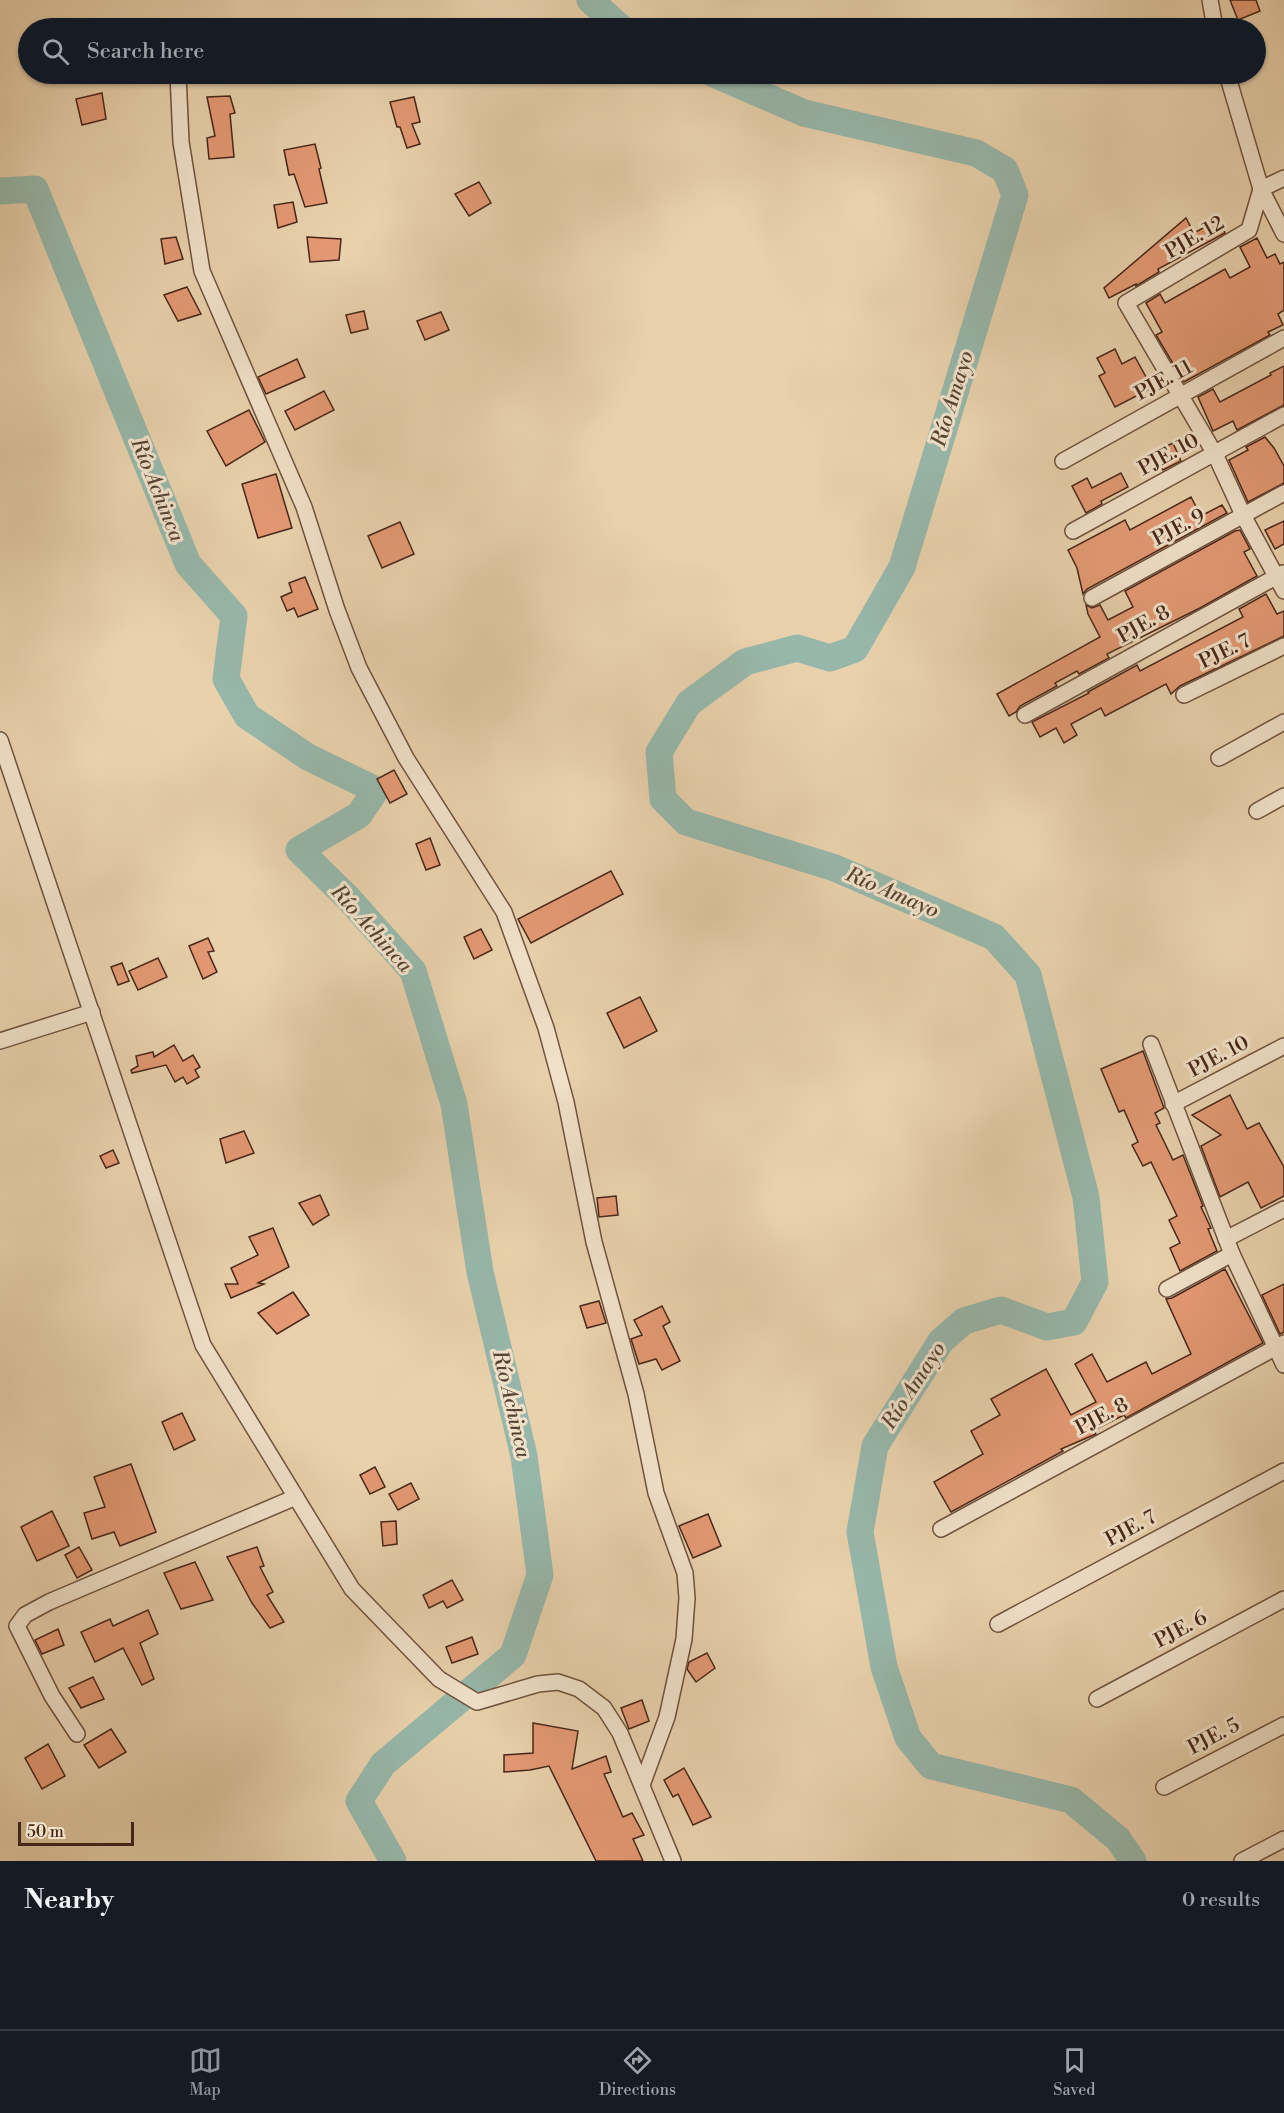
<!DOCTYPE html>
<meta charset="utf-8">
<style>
:root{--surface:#171b24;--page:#20242c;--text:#f1f3f6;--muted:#9ea1a6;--line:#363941;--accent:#8c9099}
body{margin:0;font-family:"Libre Bodoni",serif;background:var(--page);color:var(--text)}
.scale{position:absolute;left:18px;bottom:15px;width:116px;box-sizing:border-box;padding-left:6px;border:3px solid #482719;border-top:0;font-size:16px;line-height:21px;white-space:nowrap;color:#482719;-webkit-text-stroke:4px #f0e1c9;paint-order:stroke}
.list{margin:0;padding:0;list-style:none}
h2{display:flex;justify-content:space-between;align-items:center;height:78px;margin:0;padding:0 24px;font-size:26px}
h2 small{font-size:20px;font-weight:400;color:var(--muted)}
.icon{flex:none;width:33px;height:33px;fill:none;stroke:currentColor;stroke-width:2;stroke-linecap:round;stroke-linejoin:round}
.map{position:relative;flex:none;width:1284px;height:1861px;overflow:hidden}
.search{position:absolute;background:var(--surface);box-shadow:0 2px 4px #0004;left:18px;right:18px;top:18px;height:66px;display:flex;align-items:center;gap:15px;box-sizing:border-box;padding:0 21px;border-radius:33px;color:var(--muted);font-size:22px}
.sheet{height:168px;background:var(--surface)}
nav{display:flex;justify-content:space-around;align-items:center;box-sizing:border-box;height:84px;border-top:2px solid var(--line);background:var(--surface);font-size:16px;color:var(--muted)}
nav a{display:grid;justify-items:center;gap:3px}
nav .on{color:var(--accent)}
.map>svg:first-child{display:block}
</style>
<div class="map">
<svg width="1284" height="1861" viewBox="0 0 1284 1861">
<rect width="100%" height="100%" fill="#e8d1ac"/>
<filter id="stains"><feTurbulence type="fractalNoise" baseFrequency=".00333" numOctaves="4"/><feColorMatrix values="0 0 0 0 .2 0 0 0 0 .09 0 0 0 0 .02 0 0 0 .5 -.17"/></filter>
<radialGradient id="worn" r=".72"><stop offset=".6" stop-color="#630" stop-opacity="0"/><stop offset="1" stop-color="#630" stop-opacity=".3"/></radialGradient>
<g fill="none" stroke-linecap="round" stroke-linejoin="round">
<g stroke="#97b7aa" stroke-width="27">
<path d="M590,0L621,28"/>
<path d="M714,74L804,113L976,153L1005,170L1015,195L902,567L855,649L830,658L797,648L745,662L689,703L659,752L663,799L686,822L835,868L994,937L1028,975L1086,1197L1095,1282L1074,1322L1047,1327L1001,1310L964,1321L941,1341L875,1446L860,1532L884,1667L908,1738L931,1766L1071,1800L1118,1839L1133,1861"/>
<path d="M0,191L35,189L188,564L234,616L226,679L247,716L308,757L376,790L359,815L299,850L349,899L413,971L454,1104L480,1272L524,1456L540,1575L513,1655L383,1764L359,1801L393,1861"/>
</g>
</g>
<g fill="#e39974" stroke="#482719" stroke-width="1.5">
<path d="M1230,0H1256L1260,11L1238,20Z"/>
<path d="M102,93L106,119L82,125L76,99Z"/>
<path d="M230,96L235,113L230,114L234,157L209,159L207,138L215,136L207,97Z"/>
<path d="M414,97L420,122L412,124L420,144L407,148L400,127H397L390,102Z"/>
<path d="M315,144L321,168L319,169L327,203L305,207L294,174L289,175L284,150Z"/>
<path d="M479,182L491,203L469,216L455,194Z"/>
<path d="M293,202L297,222L278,228L274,205Z"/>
<path d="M1186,218L1194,233L1218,220L1225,233L1158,269L1159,272L1136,286V284L1109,298L1104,288Z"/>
<path d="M176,237L183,259L165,264L161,239Z"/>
<path d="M307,237L341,239L339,260L310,262Z"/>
<path d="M1257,238L1267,258L1275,254L1280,264L1284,262V310L1278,314L1283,325L1268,332L1270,335L1184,382L1156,335L1162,332L1146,303L1160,294L1165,303L1225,269L1230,278L1250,267L1240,247Z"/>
<path d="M187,287L201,314L178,321L164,295Z"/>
<path d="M364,311L368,329L351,333L346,315Z"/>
<path d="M441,312L449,330L425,340L417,321Z"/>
<path d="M1115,349L1122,364L1135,357L1152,388L1115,407L1099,376L1105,373L1097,358Z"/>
<path d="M297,359L305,377L266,394L258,377Z"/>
<path d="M1284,366V405L1237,430L1233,421L1213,431L1198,397L1213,389L1220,402L1271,375L1270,373Z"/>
<path d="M324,391L334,410L295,430L285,411Z"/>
<path d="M249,410L265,442L226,466L207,431Z"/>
<path d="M1265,437L1274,448L1284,466V483L1248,502L1229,460L1248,450L1246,447Z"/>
<path d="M1173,443L1181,461L1163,470L1153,452Z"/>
<path d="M1121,473L1128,487L1101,501L1102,504L1086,513L1072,486L1087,478L1092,488Z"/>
<path d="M276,474L292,528L258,538L242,484Z"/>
<path d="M1191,497L1201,516L1222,505L1227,513L1087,589L1083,594L1077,568L1068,550L1125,520L1130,530Z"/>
<path d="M1284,521V544L1275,549L1265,530Z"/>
<path d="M400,522L414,554L382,568L368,536Z"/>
<path d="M1240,530L1250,549L1244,552L1257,576L1200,608L1107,654L1109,658L1079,674L1077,671L1055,683L1057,686L1020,706L1016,712L1009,716L997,694L1100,637L1088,614L1086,605L1092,608L1100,605L1108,620L1133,607L1125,591L1235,531Z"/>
<path d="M305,577L318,609L298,617L294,608L287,611L281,597L292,592L289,583Z"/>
<path d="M1266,594L1277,614L1284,611V636L1180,686L1171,694L1166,684L1105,716L1101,708L1071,724L1077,735L1064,743L1056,728L1040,737L1032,722L1089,693L1088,692L1137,665L1140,671L1243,617L1239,609Z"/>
<path d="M394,770L407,794L390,803L377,779Z"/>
<path d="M430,838L440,865L426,870L416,844Z"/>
<path d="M611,871L623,894L531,943L518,919Z"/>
<path d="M481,929L492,950L474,959L464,937Z"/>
<path d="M208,938L214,951L208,952L217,972L203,979L189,946Z"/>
<path d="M158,958L167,977L138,990L129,971Z"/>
<path d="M122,963L129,981L118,985L111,967Z"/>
<path d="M640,997L657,1031L624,1048L607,1013Z"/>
<path d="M174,1045L183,1061L193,1055L200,1067L195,1070L199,1077L187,1084L183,1077L175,1082L166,1065L132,1073L131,1070L138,1066L136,1056L153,1052L154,1057Z"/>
<path d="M1143,1051L1164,1108L1155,1113L1160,1123L1156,1125L1173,1160L1183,1155L1203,1206L1201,1207L1211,1228L1208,1229L1217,1251L1180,1271L1170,1248L1180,1243L1169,1220L1177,1216L1151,1162L1143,1166L1132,1145L1138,1142L1124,1110L1119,1112L1101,1069Z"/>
<path d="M1230,1095L1247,1129L1259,1123L1284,1167V1196L1261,1208L1248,1182L1220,1197L1201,1146L1221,1135L1192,1115Z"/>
<path d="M244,1131L254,1153L226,1163L220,1139Z"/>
<path d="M113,1150L119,1163L106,1168L100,1156Z"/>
<path d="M320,1195L329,1215L313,1225L299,1203Z"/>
<path d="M616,1196L618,1215L599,1217L597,1198Z"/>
<path d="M273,1228L289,1267L258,1283L264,1284L231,1298L225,1284H238L231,1268L258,1255L249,1237Z"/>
<path d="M1225,1269L1263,1343L1126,1418L1124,1415L1094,1430L1096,1434L1061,1449L1063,1451L951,1512L934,1482L983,1454L971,1431L1000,1415L991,1399L1046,1369L1071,1415L1096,1402L1075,1364L1092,1354L1107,1382L1146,1362L1152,1374L1191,1354L1166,1299L1172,1298Z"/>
<path d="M1284,1284V1332L1280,1334L1262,1295Z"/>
<path d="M293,1292L309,1315L277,1334L258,1313Z"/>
<path d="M599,1301L606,1323L587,1328L580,1306Z"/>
<path d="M662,1306L670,1322L663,1326L680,1361L662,1370L656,1359L639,1364L631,1339L642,1335L634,1320Z"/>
<path d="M182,1413L195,1440L174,1450L162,1422Z"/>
<path d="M131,1464L156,1532L120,1546L114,1532L92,1539L84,1513L105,1507L94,1477Z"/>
<path d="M375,1467L385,1487L370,1494L360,1475Z"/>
<path d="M411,1483L419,1499L398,1510L389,1494Z"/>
<path d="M52,1511L69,1546L37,1561L21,1527Z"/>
<path d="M708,1514L721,1546L693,1558L679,1526Z"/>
<path d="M396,1521L397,1544L383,1546L381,1522Z"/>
<path d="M79,1547L92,1570L77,1578L65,1555Z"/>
<path d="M257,1547L264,1566L260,1567L273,1592L267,1595L284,1622L270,1628L252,1603L227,1557Z"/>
<path d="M195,1562L213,1600L181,1609L164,1573Z"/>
<path d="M452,1580L463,1600L447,1608L443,1601L429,1608L423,1595Z"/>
<path d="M148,1610L158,1634L140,1643L154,1679L142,1685L123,1648L95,1662L81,1632L110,1619L113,1626Z"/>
<path d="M58,1629L64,1645L42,1654L35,1640Z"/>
<path d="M472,1637L478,1654L452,1663L446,1647Z"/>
<path d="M707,1653L715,1668L696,1682L687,1669L689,1662Z"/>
<path d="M93,1677L104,1699L81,1708L69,1688Z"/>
<path d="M642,1700L649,1721L629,1729L621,1708Z"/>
<path d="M533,1723L578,1731L572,1769L606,1756L611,1772L604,1774L623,1817L632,1813L644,1835L633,1839L643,1861H596L549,1766L530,1770L504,1772V1755L533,1753Z"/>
<path d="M111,1729L126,1752L99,1768L84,1745Z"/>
<path d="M48,1744L65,1776L42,1789L25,1758Z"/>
<path d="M684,1768L711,1817L693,1825L678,1794L673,1797L664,1780Z"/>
</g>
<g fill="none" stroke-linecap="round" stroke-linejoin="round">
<g stroke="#70523e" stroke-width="18">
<g id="minor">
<path d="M1210,0L1215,28"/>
<path d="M178,74L181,142L202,271L304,507L337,610L359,668L406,758L504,912L546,1028L566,1102L594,1242L636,1394L656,1493L685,1573L687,1598L684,1639L667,1717L642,1785"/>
<path d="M1227,74L1261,189L1284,234"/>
<path d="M1261,189L1249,230L1126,303L1215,454L1244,517L1284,591"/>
<path d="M1261,189L1284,178"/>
<path d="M1063,461L1284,338"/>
<path d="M1073,531L1284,415"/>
<path d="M1092,598L1284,493"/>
<path d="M1184,695L1284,646"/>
<path d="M1025,715L1283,573"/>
<path d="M0,740L203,1345L352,1589L439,1679L477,1702L538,1684L558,1682L579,1689L604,1708L620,1733L673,1861"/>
<path d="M1219,758L1284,722"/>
<path d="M1257,811L1284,796"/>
<path d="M0,1041L92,1012"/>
<path d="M1151,1044L1232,1254L1284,1365"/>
<path d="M1173,1104L1284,1046"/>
<path d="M1226,1239L1284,1209"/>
<path d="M1167,1289L1232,1254"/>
<path d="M941,1529L1284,1343"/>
<path d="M998,1624L1284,1471"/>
<path d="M1097,1699L1284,1599"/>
<path d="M77,1734L52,1696L17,1626L25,1615L49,1602L296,1497"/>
<path d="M1164,1787L1284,1725"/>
<path d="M1242,1861L1284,1839"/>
</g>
</g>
<use href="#minor" stroke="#f0e1c9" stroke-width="15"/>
</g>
<g text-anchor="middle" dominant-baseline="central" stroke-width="6" stroke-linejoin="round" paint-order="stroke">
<g font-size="20" fill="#482719" stroke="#f0e1c9">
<text transform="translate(1195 238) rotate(-30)">PJE. 12</text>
<text transform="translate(1164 381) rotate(-29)">PJE. 11</text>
<text transform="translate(1169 455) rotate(-29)">PJE. 10</text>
<text transform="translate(1179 528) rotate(-28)">PJE. 9</text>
<text transform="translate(1144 625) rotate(-29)">PJE. 8</text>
<text transform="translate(1225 652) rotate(-26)">PJE. 7</text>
<text transform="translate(1219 1057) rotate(-28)">PJE. 10</text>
<text transform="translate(1102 1417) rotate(-28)">PJE. 8</text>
<text transform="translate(1131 1529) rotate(-28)">PJE. 7</text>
<text transform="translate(1181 1630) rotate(-28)">PJE. 6</text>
<text transform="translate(1214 1737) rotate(-28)">PJE. 5</text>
</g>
<g font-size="21" font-style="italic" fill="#584436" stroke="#f0e1c9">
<text transform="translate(953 399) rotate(-73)">Río Amayo</text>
<text transform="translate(157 490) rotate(68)">Río Achinca</text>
<text transform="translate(892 893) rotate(23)">Río Amayo</text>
<text transform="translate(371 929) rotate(48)">Río Achinca</text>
<text transform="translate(914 1386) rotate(-57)">Río Amayo</text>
<text transform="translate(511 1404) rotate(77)">Río Achinca</text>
</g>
</g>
<rect width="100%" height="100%" filter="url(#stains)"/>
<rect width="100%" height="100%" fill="url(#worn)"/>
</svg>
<div class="scale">50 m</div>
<div class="search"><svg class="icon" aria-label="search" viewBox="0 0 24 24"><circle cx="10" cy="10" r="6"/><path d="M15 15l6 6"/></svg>Search here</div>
</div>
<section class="sheet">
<h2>Nearby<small>0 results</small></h2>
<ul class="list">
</ul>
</section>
<nav>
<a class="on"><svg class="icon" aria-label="map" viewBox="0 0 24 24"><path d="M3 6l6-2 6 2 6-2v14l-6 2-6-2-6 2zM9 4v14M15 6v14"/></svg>Map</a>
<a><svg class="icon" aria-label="directions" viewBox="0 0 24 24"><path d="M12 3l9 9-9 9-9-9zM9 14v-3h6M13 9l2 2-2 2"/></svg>Directions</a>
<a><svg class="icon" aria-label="saved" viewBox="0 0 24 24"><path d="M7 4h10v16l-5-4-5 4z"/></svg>Saved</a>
</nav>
